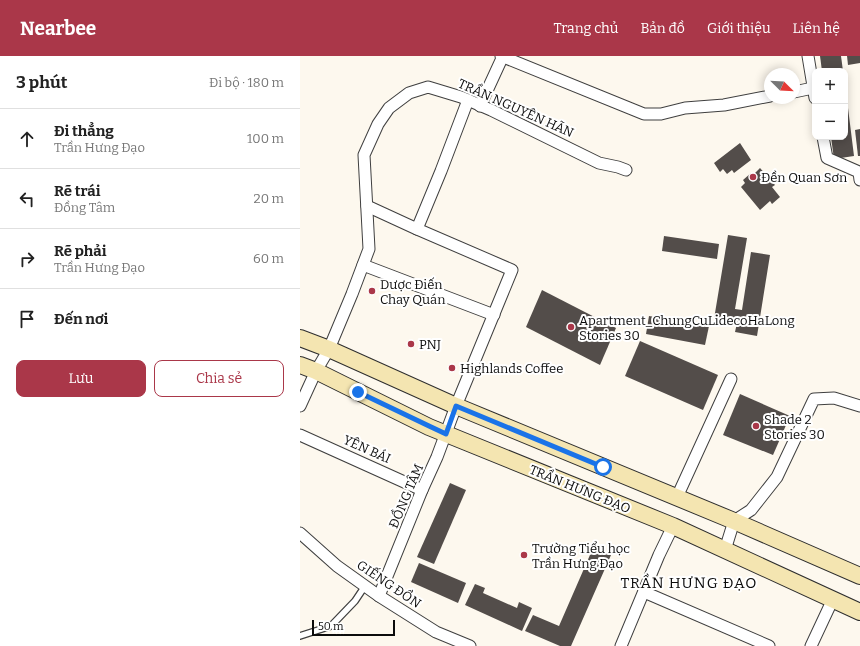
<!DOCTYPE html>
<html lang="vi">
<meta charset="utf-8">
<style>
:root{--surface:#fff;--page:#f6f6f6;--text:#222;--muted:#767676;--line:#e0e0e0;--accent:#aa3749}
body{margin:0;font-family:Bitter,serif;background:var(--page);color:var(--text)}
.controls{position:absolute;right:12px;top:12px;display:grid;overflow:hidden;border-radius:8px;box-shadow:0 2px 10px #0003}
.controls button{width:36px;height:36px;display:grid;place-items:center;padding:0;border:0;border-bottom:1px solid var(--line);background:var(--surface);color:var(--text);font:20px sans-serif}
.compass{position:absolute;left:464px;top:12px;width:36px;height:36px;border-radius:50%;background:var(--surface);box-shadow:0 2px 10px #0003;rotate:114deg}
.scale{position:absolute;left:12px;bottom:10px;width:83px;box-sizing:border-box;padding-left:4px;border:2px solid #0c0c0c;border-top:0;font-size:11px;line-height:14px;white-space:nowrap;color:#0c0c0c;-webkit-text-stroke:3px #fff;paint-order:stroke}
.stop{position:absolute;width:12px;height:12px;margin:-9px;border:3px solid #1a73e8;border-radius:50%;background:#fff}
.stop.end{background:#1a73e8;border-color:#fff;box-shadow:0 1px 4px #0008}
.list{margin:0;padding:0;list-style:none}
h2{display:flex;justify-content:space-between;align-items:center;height:52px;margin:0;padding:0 16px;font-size:17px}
h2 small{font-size:13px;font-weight:400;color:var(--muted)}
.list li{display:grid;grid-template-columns:26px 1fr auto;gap:12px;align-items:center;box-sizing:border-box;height:60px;padding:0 16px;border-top:1px solid var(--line)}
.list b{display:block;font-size:15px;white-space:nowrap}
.list p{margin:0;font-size:13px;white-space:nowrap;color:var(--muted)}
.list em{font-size:13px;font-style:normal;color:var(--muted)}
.actions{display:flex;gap:8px;padding:12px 16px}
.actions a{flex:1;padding:9px 0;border:1px solid var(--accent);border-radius:8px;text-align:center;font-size:14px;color:var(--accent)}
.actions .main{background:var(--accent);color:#fff}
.icon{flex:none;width:22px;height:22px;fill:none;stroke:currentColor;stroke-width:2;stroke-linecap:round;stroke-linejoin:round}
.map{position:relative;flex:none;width:560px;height:590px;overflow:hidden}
header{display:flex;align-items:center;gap:24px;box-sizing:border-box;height:56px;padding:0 20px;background:var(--accent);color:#fff}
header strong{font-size:19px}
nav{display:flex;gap:22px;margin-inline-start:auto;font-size:14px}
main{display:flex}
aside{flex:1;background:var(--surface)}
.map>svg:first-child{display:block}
</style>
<header>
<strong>Nearbee</strong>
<nav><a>Trang chủ</a><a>Bản đồ</a><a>Giới thiệu</a><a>Liên hệ</a></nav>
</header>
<main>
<aside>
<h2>3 phút<small>Đi bộ · 180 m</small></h2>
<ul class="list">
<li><svg class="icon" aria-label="ahead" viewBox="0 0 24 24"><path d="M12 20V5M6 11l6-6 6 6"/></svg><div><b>Đi thẳng</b><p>Trần Hưng Đạo</p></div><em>100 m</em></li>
<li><svg class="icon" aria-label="left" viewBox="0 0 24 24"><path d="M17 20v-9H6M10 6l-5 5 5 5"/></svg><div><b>Rẽ trái</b><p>Đồng Tâm</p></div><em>20 m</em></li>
<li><svg class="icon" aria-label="right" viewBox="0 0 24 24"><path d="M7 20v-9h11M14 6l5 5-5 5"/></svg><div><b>Rẽ phải</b><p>Trần Hưng Đạo</p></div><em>60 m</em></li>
<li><svg class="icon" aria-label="arrive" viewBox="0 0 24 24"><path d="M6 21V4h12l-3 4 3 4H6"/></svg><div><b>Đến nơi</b></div></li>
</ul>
<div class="actions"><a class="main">Lưu</a><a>Chia sẻ</a></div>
</aside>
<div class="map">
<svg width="560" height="590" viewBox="0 0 560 590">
<rect width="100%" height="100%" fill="#fdf8ee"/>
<g fill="#534d4a">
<path d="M520,0H541L543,15H522Z"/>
<path d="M547,0H560V7L548,9Z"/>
<path d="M545,36H546L554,100L534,103L531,81H545Z"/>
<path d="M560,73V100H558L555,74Z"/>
<path d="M440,87L451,104L434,117L432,114L427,118L423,113L420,116L414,107Z"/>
<path d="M460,112L475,129L472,131L480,141L472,148L470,145L460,154L441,131L445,127L443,124L451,117L453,119Z"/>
<path d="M428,179L447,182L435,253L442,254L451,196L470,199L457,280L435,276L437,267L414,263Z"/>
<path d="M364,180L419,188L417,203L362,195Z"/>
<path d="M242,234L316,272L300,309L226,271Z"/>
<path d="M349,260L409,270L405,289L346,278Z"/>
<path d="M340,285L418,319L403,354L325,320Z"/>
<path d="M440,338L490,360L473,399L423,379Z"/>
<path d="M150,427L166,434L134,508L117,501Z"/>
<path d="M293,492L311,499L271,590H260L225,575L233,559L259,570Z"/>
<path d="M119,507L166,527L158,547L111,526Z"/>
<path d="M175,528L185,532L183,537L217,552L219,546L232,552L222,575L165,549Z"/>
</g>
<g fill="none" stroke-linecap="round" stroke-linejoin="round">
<g stroke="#3f3f3f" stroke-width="8">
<path id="service" d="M0,580L31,570L55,545L65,530"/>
</g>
<g stroke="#3f3f3f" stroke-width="13">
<g id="minor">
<path d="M201,0L344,58H361L385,52L424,49L470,40"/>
<path d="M508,0L515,42"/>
<path d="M494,36L513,32"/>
<path d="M180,50L203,0"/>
<path d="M523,81L527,102L559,116L560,124"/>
<path d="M67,150L117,173L212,214L156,350L137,401L122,434L79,540"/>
<path d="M117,173L141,115L168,44"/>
<path d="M63,209L194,259"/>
<path d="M0,350L16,315L29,293L52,238L69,193L64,99L78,68L89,52L109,37L128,31L161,41L191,54L299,107L318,111L326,114"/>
<path d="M0,379L122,434"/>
<path d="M377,441L431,323"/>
<path d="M0,477L37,510L79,540L136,576L170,590"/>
<path d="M425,494L434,465L451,454L477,421L514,343L534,342L560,350"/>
<path d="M344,536L469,590"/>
<path d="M321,590L359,499L373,470"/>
<path d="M511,590L533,543"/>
</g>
</g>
<g stroke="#2e2e2e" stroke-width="18">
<g id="secondary">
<path d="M0,282L29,293L156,350L434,465L560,520"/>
<path d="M0,309L16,315L129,371L373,470L560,556"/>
</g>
</g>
<use href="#service" stroke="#fff" stroke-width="5.5"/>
<use href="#minor" stroke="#fff" stroke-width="11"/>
<use href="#secondary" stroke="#f4e5b1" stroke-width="16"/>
</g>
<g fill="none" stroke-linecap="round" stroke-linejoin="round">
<path stroke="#1a73e8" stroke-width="5" d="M58,336L129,370L146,378L156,350L303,411"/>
</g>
<g fill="#aa3749" stroke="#fff" stroke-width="1.5">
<circle cx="453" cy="121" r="4"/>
<circle cx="72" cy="235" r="4"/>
<circle cx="271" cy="271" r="4"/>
<circle cx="111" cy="288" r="4"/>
<circle cx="152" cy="312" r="4"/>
<circle cx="456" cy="370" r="4"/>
<circle cx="224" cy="499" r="4"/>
</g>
<g text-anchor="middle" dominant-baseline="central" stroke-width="4" stroke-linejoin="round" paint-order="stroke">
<g font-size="13" fill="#0c0c0c" stroke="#fff">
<text transform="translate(216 52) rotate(24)">TRẦN NGUYÊN HÃN</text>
<text transform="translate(67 393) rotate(24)">YÊN BÁI</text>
<text transform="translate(280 433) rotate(22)">TRẦN HƯNG ĐẠO</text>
<text transform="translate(106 440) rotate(-67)">ĐỒNG TÂM</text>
<text transform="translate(89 528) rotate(34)">GIẾNG ĐỒN</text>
</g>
<g font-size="13" fill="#0c0c0c" stroke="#fff" text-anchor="start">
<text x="461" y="121">Đền Quan Sơn</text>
<text x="80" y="228">Dược Điến<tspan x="80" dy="15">Chay Quán</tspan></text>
<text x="279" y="264">Apartment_ChungCuLidecoHaLong<tspan x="279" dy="15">Stories 30</tspan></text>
<text x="119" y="288">PNJ</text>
<text x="160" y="312">Highlands Coffee</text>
<text x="464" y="363">Shade 2<tspan x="464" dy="15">Stories 30</tspan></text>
<text x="232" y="492">Trường Tiểu học<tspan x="232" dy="15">Trần Hưng Đạo</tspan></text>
</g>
<g font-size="15" letter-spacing="1" fill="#0c0c0c" stroke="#fff">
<text x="389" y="527">TRẦN HƯNG ĐẠO</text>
</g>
</g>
</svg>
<div class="controls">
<button>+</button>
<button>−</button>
</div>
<svg class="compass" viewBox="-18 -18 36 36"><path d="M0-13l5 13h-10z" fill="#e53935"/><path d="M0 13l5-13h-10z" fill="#767676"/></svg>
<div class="scale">50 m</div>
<div class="stop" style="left:303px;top:411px"></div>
<div class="stop end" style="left:58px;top:336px"></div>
</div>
</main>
